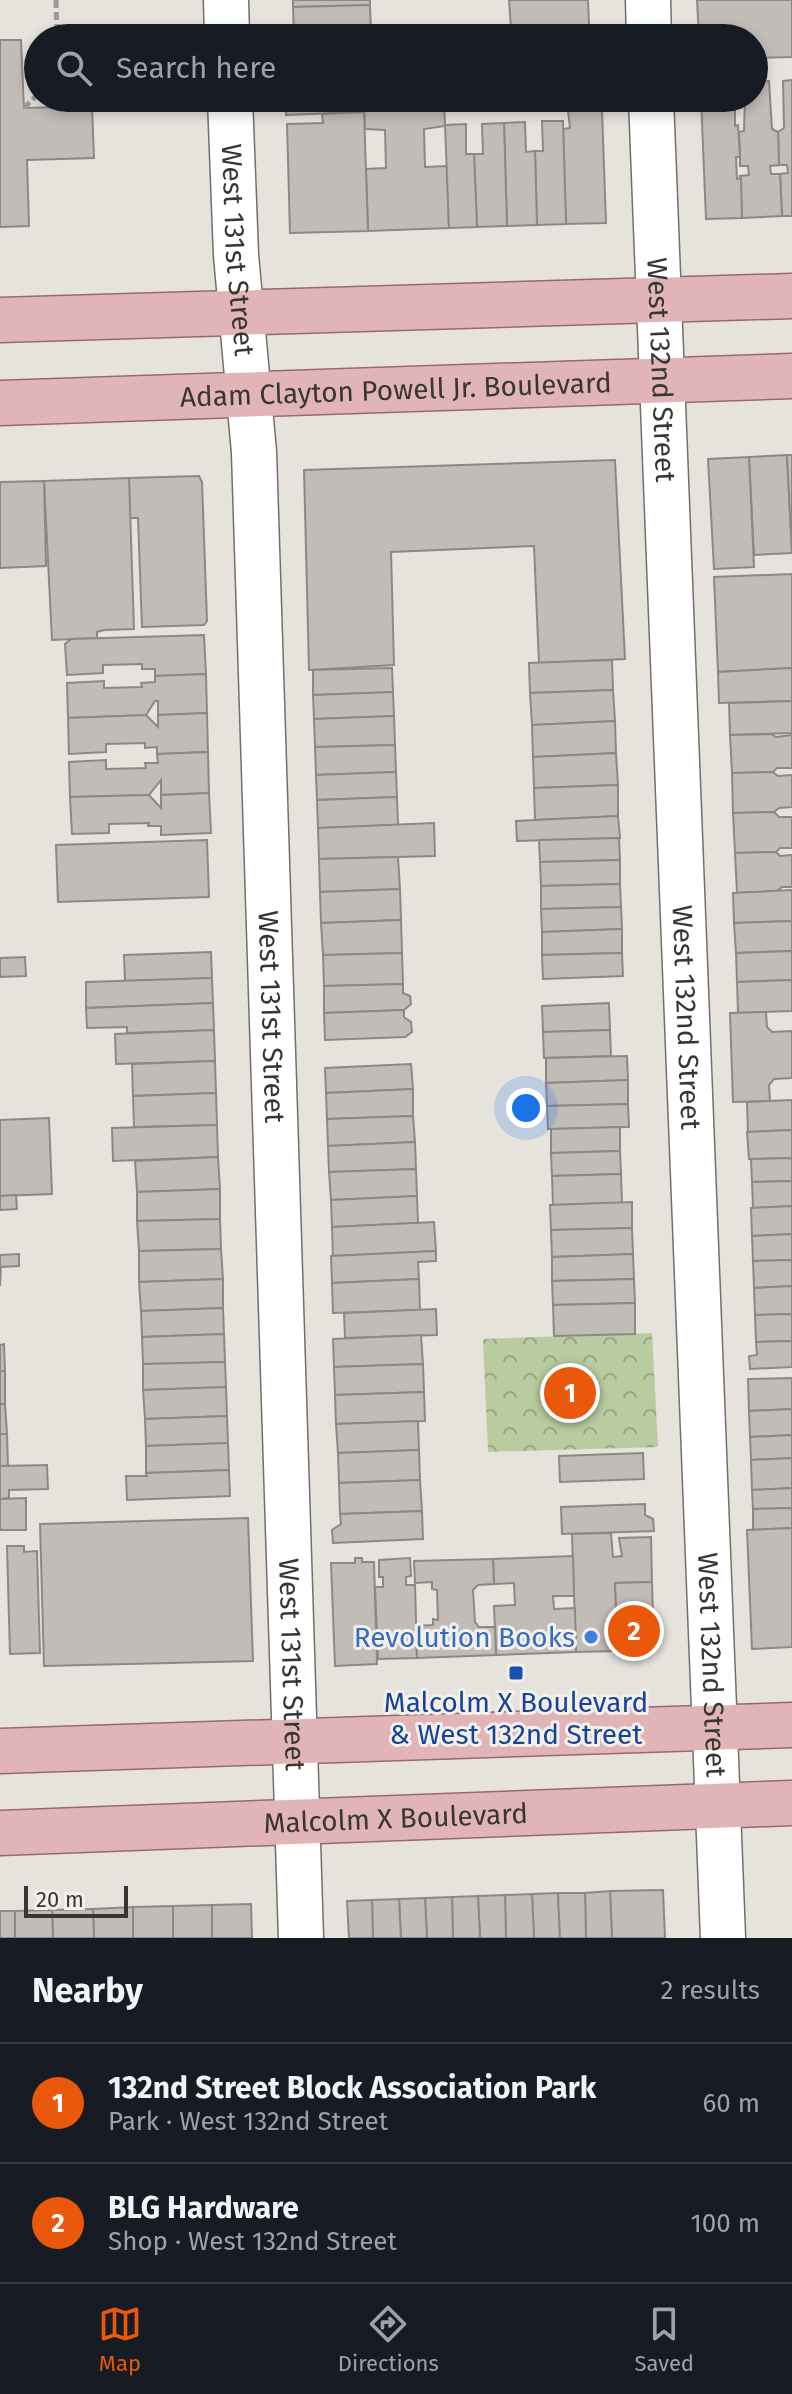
<!DOCTYPE html>
<meta charset="utf-8">
<style>
:root{--surface:#171b24;--page:#20242c;--text:#f1f3f6;--muted:#9ea1a6;--line:#363941;--accent:#ea580c}
body{margin:0;font-family:"Fira Sans",sans-serif;background:var(--page);color:var(--text)}
.scale{position:absolute;left:24px;bottom:20px;width:104px;box-sizing:border-box;padding-left:8px;border:4px solid #373634;border-top:0;font-size:22px;line-height:28px;white-space:nowrap;color:#373634;-webkit-text-stroke:6px #f3f0ea;paint-order:stroke}
.you{position:absolute;left:526px;top:1108px;width:28px;height:28px;margin:-20px;border:6px solid #fff;border-radius:50%;background:#1a73e8;box-shadow:0 0 0 12px #1a73e833}
.badge{display:grid;place-items:center;width:52px;height:52px;border-radius:50%;background:var(--accent);color:#fff;font-size:26px;font-weight:700}
.pin{position:absolute;translate:-50% -50%;border:4px solid #fff;box-shadow:0 2px 8px #0006}
.list{margin:0;padding:0;list-style:none}
h2{display:flex;justify-content:space-between;align-items:center;height:104px;margin:0;padding:0 32px;font-size:34px}
h2 small{font-size:26px;font-weight:400;color:var(--muted)}
.list li{display:grid;grid-template-columns:52px 1fr auto;gap:24px;align-items:center;box-sizing:border-box;height:120px;padding:0 32px;border-top:2px solid var(--line)}
.list b{display:block;font-size:30px;white-space:nowrap}
.list p{margin:0;font-size:26px;white-space:nowrap;color:var(--muted)}
.list em{font-size:26px;font-style:normal;color:var(--muted)}
.icon{flex:none;width:44px;height:44px;fill:none;stroke:currentColor;stroke-width:2;stroke-linecap:round;stroke-linejoin:round}
.map{position:relative;flex:none;width:792px;height:1938px;overflow:hidden}
.search{position:absolute;background:var(--surface);box-shadow:0 4px 12px #0003;left:24px;right:24px;top:24px;height:88px;display:flex;align-items:center;gap:20px;box-sizing:border-box;padding:0 28px;border-radius:44px;color:var(--muted);font-size:30px}
.sheet{height:344px;background:var(--surface)}
nav{display:flex;justify-content:space-around;align-items:center;box-sizing:border-box;height:112px;border-top:2px solid var(--line);background:var(--surface);font-size:22px;color:var(--muted)}
nav a{display:grid;justify-items:center;gap:4px}
nav .on{color:var(--accent)}
.map>svg:first-child{display:block}
</style>
<div class="map">
<svg width="792" height="1938" viewBox="0 0 792 1938">
<defs>
<pattern id="park-crowns" width="20" height="18" patternUnits="userSpaceOnUse" patternTransform="scale(2)"><rect width="20" height="18" fill="#b9cca0"/><path d="M2 6a3 3 0 1 1 6 0M12 15a3 3 0 1 1 6 0" fill="none" stroke="#97a683"/></pattern>
</defs>
<rect width="100%" height="100%" fill="#e6e3dd"/>
<path fill="url(#park-crowns)" d="M652,1333L658,1447L488,1452L483,1339Z"/>
<g fill="#c2bcb9" stroke="#8e8885" stroke-width="2">
<path d="M293,0H370V5L293,7Z"/>
<path d="M509,0H588L589,25L511,28Z"/>
<path d="M697,0H792V57L754,58V38H699Z"/>
<path d="M370,5L371,32L294,35L293,7Z"/>
<path d="M589,25L590,38H519V27Z"/>
<path d="M413,32V38H372V36H378V33Z"/>
<path d="M0,40H21L24,108L92,106L94,158L27,160L29,226L0,227Z"/>
<path d="M792,80V216H782L780,174L788,173L787,165H779L778,132L784,128L783,81Z"/>
<path d="M769,81L772,129L778,132L779,165L770,166L771,174H780L782,216L742,218L740,176L749,175L748,166H740V157L739,132L744,131L745,98H754V82Z"/>
<path d="M286,98H364V112L286,115Z"/>
<path d="M364,98H444L445,126L424,129L425,167L447,166L449,228L368,231L366,169L386,168L385,130L365,129Z"/>
<path d="M521,98H602V104L522,106Z"/>
<path d="M701,98H737L738,105L735,104V126L738,125L740,157H736L737,179L741,178L742,218L706,219Z"/>
<path d="M602,110L606,223L566,224L563,129L570,128L568,111Z"/>
<path d="M364,112L368,231L290,233L287,124L323,123L322,114Z"/>
<path d="M542,121H563L566,224L537,225L535,151H543Z"/>
<path d="M525,122L526,152L535,151L537,225L507,226L504,123Z"/>
<path d="M504,123L507,226L477,227L474,154H483L482,124Z"/>
<path d="M466,124V154H474L477,227L449,228L445,125Z"/>
<path d="M787,455L792,553L754,555L749,457Z"/>
<path d="M787,455H792V552Z"/>
<path d="M749,457L754,567L714,569L708,459Z"/>
<path d="M615,460L625,659L539,663L534,546L391,552L394,665L309,670L304,470Z"/>
<path d="M199,476L202,482L207,621L204,625L142,627L138,518H130L129,478Z"/>
<path d="M129,478L134,629L104,630L97,632V638L52,640L44,481Z"/>
<path d="M44,481L46,566L0,568V482Z"/>
<path d="M792,574V668L718,672L714,577Z"/>
<path d="M204,635L206,674L155,676V669H142V664L103,665V673L67,675L65,644L71,639Z"/>
<path d="M612,660L613,690L530,693L529,663Z"/>
<path d="M392,668L393,692L313,695V670Z"/>
<path d="M792,668V701L719,703L718,672Z"/>
<path d="M206,674L207,713L158,715V701H155L146,715L68,718L67,683L104,681V688L142,687L141,683L155,682V676Z"/>
<path d="M613,690L615,721L532,725L530,693Z"/>
<path d="M393,692L394,716L314,719L313,695Z"/>
<path d="M792,701V733L730,735L729,703Z"/>
<path d="M207,713L208,752L157,754V747L145,748V743L106,744V752L69,754L68,718L146,715L158,727V715Z"/>
<path d="M394,716L395,745L315,747L314,719Z"/>
<path d="M615,721L616,753L533,757L532,725Z"/>
<path d="M771,734L776,737L792,735V768H777L773,772L732,773L730,735Z"/>
<path d="M395,745L396,772L316,775L315,747Z"/>
<path d="M208,752L209,793L161,795V780L149,795L70,797L69,762L106,760V769L146,768L145,763H158L157,754Z"/>
<path d="M616,753L618,785L534,788L533,757Z"/>
<path d="M396,772L397,797L317,800L316,775Z"/>
<path d="M773,772L778,776L792,775V807L779,808L774,812L733,813L732,773Z"/>
<path d="M618,785V816L535,820L534,788Z"/>
<path d="M209,793L211,833L161,835V826H148L149,823L109,824V833L72,834L70,797L149,795L161,808V795Z"/>
<path d="M397,797L398,825L318,828L317,800Z"/>
<path d="M774,812L779,817H792V848H780L776,852L735,853L733,813Z"/>
<path d="M618,816L620,838L517,841L516,821Z"/>
<path d="M434,823L435,856L319,859L318,828Z"/>
<path d="M619,838L620,860L540,862L539,840Z"/>
<path d="M207,840L209,897L58,902L56,845Z"/>
<path d="M776,852L780,856L792,855V887H782L777,891L737,893L735,853Z"/>
<path d="M398,857L400,889L320,892L319,859Z"/>
<path d="M620,860V884L541,886L540,862Z"/>
<path d="M620,884L621,907L541,909V886Z"/>
<path d="M400,889L401,920L321,923L320,892Z"/>
<path d="M792,890V921L734,923L733,893Z"/>
<path d="M621,907L622,929L542,932L541,909Z"/>
<path d="M401,920L402,953L323,955L321,923Z"/>
<path d="M792,921V951L736,953L734,923Z"/>
<path d="M622,929V953L542,955V932Z"/>
<path d="M792,951V980L737,982L736,953Z"/>
<path d="M211,952L212,978L125,981L124,955Z"/>
<path d="M402,953L403,984L324,986L323,955Z"/>
<path d="M622,953L623,976L543,979L542,955Z"/>
<path d="M25,957L26,976L0,977V958Z"/>
<path d="M212,978L213,1003L86,1008V982Z"/>
<path d="M792,980V1011L738,1013L737,982Z"/>
<path d="M403,984V993L410,996L411,1004L404,1010L324,1013V986Z"/>
<path d="M213,1003L214,1030L127,1033V1027L87,1028L86,1008Z"/>
<path d="M609,1003L610,1030L543,1032L542,1006Z"/>
<path d="M404,1010V1017L411,1022L412,1032L405,1037L325,1040L324,1013Z"/>
<path d="M766,1012L767,1027L772,1032L792,1031V1078L774,1079L769,1085L770,1101L733,1102L730,1013Z"/>
<path d="M214,1030L215,1061L116,1064L115,1034Z"/>
<path d="M610,1030L611,1056L544,1058L543,1032Z"/>
<path d="M627,1056L628,1080L546,1083V1058Z"/>
<path d="M215,1061L216,1093L133,1096L132,1064Z"/>
<path d="M411,1064L413,1089L326,1093L325,1068Z"/>
<path d="M628,1080V1104L547,1106L546,1083Z"/>
<path d="M413,1089V1116L327,1119L326,1093Z"/>
<path d="M216,1093L217,1125L134,1127L133,1096Z"/>
<path d="M792,1100V1130L748,1132L747,1102Z"/>
<path d="M628,1104L629,1127L548,1129L547,1106Z"/>
<path d="M413,1116L415,1142L328,1146L327,1119Z"/>
<path d="M49,1118L52,1194L0,1196V1120Z"/>
<path d="M217,1125L218,1157L113,1161L112,1128Z"/>
<path d="M620,1127V1151L551,1153V1129Z"/>
<path d="M792,1130V1158L749,1159L747,1132Z"/>
<path d="M415,1142L416,1169L329,1172L328,1146Z"/>
<path d="M620,1151L621,1174L552,1176L551,1153Z"/>
<path d="M218,1157L220,1189L137,1192L135,1161Z"/>
<path d="M792,1158V1181L752,1182L751,1159Z"/>
<path d="M416,1169L417,1196L331,1200L329,1172Z"/>
<path d="M621,1174L622,1203L553,1205L552,1176Z"/>
<path d="M792,1181V1206L753,1208L752,1182Z"/>
<path d="M220,1189V1219L137,1221V1192Z"/>
<path d="M16,1195L17,1209L0,1210V1196Z"/>
<path d="M417,1196L418,1223L332,1227L331,1200Z"/>
<path d="M632,1202V1228L551,1230L550,1205Z"/>
<path d="M792,1206V1234L752,1236L751,1208Z"/>
<path d="M220,1219L221,1249L139,1251L137,1221Z"/>
<path d="M434,1222L436,1251L333,1256L332,1227Z"/>
<path d="M632,1228L633,1254L552,1257L551,1230Z"/>
<path d="M792,1234V1260L753,1261L752,1236Z"/>
<path d="M221,1249L223,1279L139,1282V1251Z"/>
<path d="M436,1251V1261L418,1262L419,1279L332,1283L331,1256Z"/>
<path d="M19,1254V1266L1,1267L0,1286V1255Z"/>
<path d="M633,1254L634,1279L552,1281V1257Z"/>
<path d="M792,1260V1286L754,1288L753,1261Z"/>
<path d="M223,1279V1308L141,1311L139,1282Z"/>
<path d="M419,1279L420,1310L333,1313L332,1283Z"/>
<path d="M634,1279L635,1303L553,1305L552,1281Z"/>
<path d="M792,1286V1314L755,1315L754,1288Z"/>
<path d="M635,1303V1334L554,1336L553,1305Z"/>
<path d="M223,1308L224,1334L142,1337L141,1311Z"/>
<path d="M436,1309L437,1335L345,1338L344,1313Z"/>
<path d="M792,1314V1341L756,1342L755,1315Z"/>
<path d="M224,1334L225,1362L143,1364L142,1337Z"/>
<path d="M421,1335L423,1364L334,1367L333,1339Z"/>
<path d="M792,1341V1367L750,1369L749,1356L757,1355L756,1342Z"/>
<path d="M4,1344L5,1371H0V1345Z"/>
<path d="M225,1362L226,1387L143,1390V1364Z"/>
<path d="M423,1364L424,1392L335,1395L334,1367Z"/>
<rect x="0" y="1371" width="5" height="33"/>
<path d="M792,1378V1409L749,1411L748,1379Z"/>
<path d="M226,1387L227,1416L145,1419L143,1390Z"/>
<path d="M424,1392L425,1421L336,1424L335,1395Z"/>
<path d="M0,1404H5L7,1434H0Z"/>
<path d="M792,1409V1435L750,1437L749,1411Z"/>
<path d="M227,1416L228,1443L146,1446L145,1419Z"/>
<path d="M418,1421L419,1450L338,1453L336,1424Z"/>
<path d="M0,1434H7L8,1466H0Z"/>
<path d="M792,1435V1458L751,1460L750,1437Z"/>
<path d="M228,1443L229,1470L146,1473V1446Z"/>
<path d="M419,1450L420,1480L339,1483L338,1453Z"/>
<path d="M643,1453L644,1479L560,1482L559,1456Z"/>
<path d="M792,1458V1488L752,1490L751,1460Z"/>
<path d="M47,1465L48,1489L9,1490V1498L0,1499V1466Z"/>
<path d="M229,1470L230,1496L127,1500L126,1476H147L146,1473Z"/>
<path d="M420,1480L422,1511L340,1514L339,1483Z"/>
<path d="M792,1488V1508L753,1509L752,1490Z"/>
<path d="M26,1498V1530H0V1499Z"/>
<path d="M645,1504V1515L653,1519L654,1531L562,1534L561,1507Z"/>
<path d="M792,1508V1528L753,1530V1509Z"/>
<path d="M422,1511L423,1539L333,1543L332,1530L341,1524L340,1514Z"/>
<path d="M248,1518L253,1661L44,1666L40,1524Z"/>
<path d="M792,1528V1647L752,1649L747,1530Z"/>
<path d="M611,1533L613,1557L622,1556L619,1538L651,1537L652,1582L615,1583L618,1651L576,1652L572,1534Z"/>
<path d="M7,1546H24V1552L37,1551L40,1653L10,1654Z"/>
<path d="M573,1556L574,1596H553L554,1609L575,1608L576,1652L496,1655L494,1606L515,1605L514,1583L494,1584L493,1559Z"/>
<path d="M355,1558H362V1562H374L377,1664L335,1666L331,1563H355Z"/>
<path d="M410,1558L411,1576L406,1577V1585H415L417,1658L378,1659L375,1587H383V1577H379V1560Z"/>
<path d="M493,1559L494,1584L478,1585L473,1590L475,1622L479,1627H495L496,1655L417,1658L416,1626L433,1625V1619L438,1620L437,1590L432,1589V1582L415,1583L414,1561Z"/>
<path d="M652,1582L654,1650L618,1651L615,1583Z"/>
<path d="M663,1890L665,1938H612L610,1891Z"/>
<path d="M610,1891L612,1938H586L585,1893Z"/>
<path d="M558,1893L560,1938H534L532,1894Z"/>
<path d="M558,1893H585L586,1938H560Z"/>
<path d="M532,1894L534,1938H506L505,1895Z"/>
<path d="M505,1895L506,1938H480L478,1896Z"/>
<path d="M478,1896L480,1938H453L452,1897Z"/>
<path d="M452,1897L453,1938H427L425,1898Z"/>
<path d="M425,1898L427,1938H401L399,1899Z"/>
<path d="M399,1899L401,1938H373L372,1900Z"/>
<path d="M372,1900L373,1938H349L347,1901Z"/>
<path d="M251,1904L252,1938H212V1905Z"/>
<path d="M212,1905V1938H173V1906Z"/>
<path d="M173,1906V1938H133V1907Z"/>
<path d="M133,1907V1938H94L93,1909Z"/>
<path d="M93,1909L94,1938H53L52,1910Z"/>
<path d="M52,1910L53,1938H15V1911Z"/>
<rect x="0" y="1911" width="15" height="27"/>
</g>
<g fill="none" stroke-linecap="round" stroke-linejoin="round">
<g stroke="#73706b" stroke-width="47">
<g id="minor">
<path d="M226,0L227,38"/>
<path d="M648,0L649,38"/>
<path id="s1" d="M230,98L236,255L254,452L301,1938"/>
<path id="s2" d="M651,98L723,1938"/>
</g>
</g>
<g stroke="#98696b" stroke-width="47">
<g id="major">
<path d="M0,320L792,296"/>
<path id="s3" d="M0,403L792,376"/>
<path d="M0,1751L792,1725"/>
<path id="s4" d="M0,1833L792,1803"/>
</g>
</g>
<g stroke="#9c9a96" stroke-width="5" stroke-dasharray="8 4" stroke-linecap="butt">
<path d="M56,0L57,38"/>
<path d="M24,108L38,94"/>
</g>
<use href="#minor" stroke="#fff" stroke-width="44"/>
<use href="#major" stroke="#e1b5b8" stroke-width="44"/>
</g>
<circle fill="#3f7fe0" stroke="#f3f0ea" stroke-width="3" cx="591" cy="1637" r="8"/>
<rect fill="#1a4fb4" stroke="#f3f0ea" stroke-width="3" x="508" y="1665" width="16" height="16" rx="4"/>
<g text-anchor="middle" dominant-baseline="central" stroke-width="6" stroke-linejoin="round" paint-order="stroke">
<g font-size="28" fill="#373634" stroke="#f3f0ea">
<text stroke="none"><textPath href="#s1" startOffset="152">West 131st Street</textPath></text>
<text stroke="none"><textPath href="#s2" startOffset="272">West 132nd Street</textPath></text>
<text stroke="none"><textPath href="#s3" startOffset="396">Adam Clayton Powell Jr. Boulevard</textPath></text>
<text stroke="none"><textPath href="#s1" startOffset="920">West 131st Street</textPath></text>
<text stroke="none"><textPath href="#s2" startOffset="920">West 132nd Street</textPath></text>
<text stroke="none"><textPath href="#s1" startOffset="1568">West 131st Street</textPath></text>
<text stroke="none"><textPath href="#s2" startOffset="1568">West 132nd Street</textPath></text>
<text stroke="none"><textPath href="#s4" startOffset="396">Malcolm X Boulevard</textPath></text>
</g>
<g font-size="28" fill="#366cbe" stroke="#f3f0ea" text-anchor="end">
<text x="575" y="1637">Revolution Books</text>
</g>
<g font-size="28" fill="#164399" stroke="#f3f0ea">
<text x="516" y="1702">Malcolm X Boulevard<tspan x="516" dy="32">&amp; West 132nd Street</tspan></text>
</g>
</g>
</svg>
<div class="scale">20 m</div>
<div class="you"></div>
<div class="pin badge" style="left:570px;top:1393px">1</div>
<div class="pin badge" style="left:634px;top:1631px">2</div>
<div class="search"><svg class="icon" aria-label="search" viewBox="0 0 24 24"><circle cx="10" cy="10" r="6"/><path d="M15 15l6 6"/></svg>Search here</div>
</div>
<section class="sheet">
<h2>Nearby<small>2 results</small></h2>
<ul class="list">
<li><span class="badge">1</span><div><b>132nd Street Block Association Park</b><p>Park · West 132nd Street</p></div><em>60 m</em></li>
<li><span class="badge">2</span><div><b>BLG Hardware</b><p>Shop · West 132nd Street</p></div><em>100 m</em></li>
</ul>
</section>
<nav>
<a class="on"><svg class="icon" aria-label="map" viewBox="0 0 24 24"><path d="M3 6l6-2 6 2 6-2v14l-6 2-6-2-6 2zM9 4v14M15 6v14"/></svg>Map</a>
<a><svg class="icon" aria-label="directions" viewBox="0 0 24 24"><path d="M12 3l9 9-9 9-9-9zM9 14v-3h6M13 9l2 2-2 2"/></svg>Directions</a>
<a><svg class="icon" aria-label="saved" viewBox="0 0 24 24"><path d="M7 4h10v16l-5-4-5 4z"/></svg>Saved</a>
</nav>
